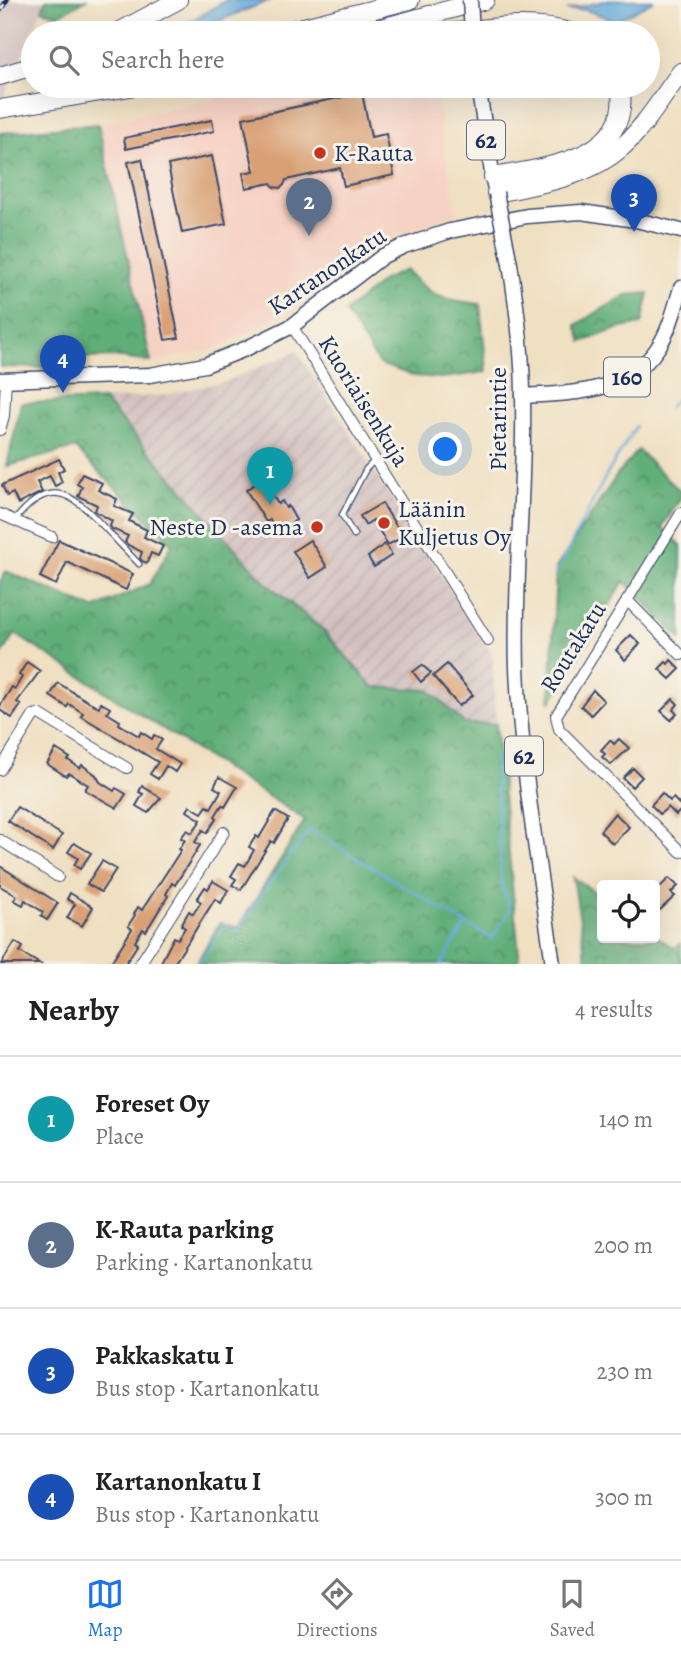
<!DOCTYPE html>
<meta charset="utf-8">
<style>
:root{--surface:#fff;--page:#f6f6f6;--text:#222;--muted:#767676;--line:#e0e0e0;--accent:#1a73e8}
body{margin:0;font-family:Alegreya,serif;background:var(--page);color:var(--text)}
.controls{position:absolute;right:21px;bottom:21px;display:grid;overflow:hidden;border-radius:7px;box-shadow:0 7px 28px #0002}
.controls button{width:63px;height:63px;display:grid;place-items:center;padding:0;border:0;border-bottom:2px solid var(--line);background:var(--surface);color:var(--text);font:35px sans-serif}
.you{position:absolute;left:446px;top:450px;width:24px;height:24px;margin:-18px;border:5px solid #fff;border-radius:50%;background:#1a73e8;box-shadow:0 0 0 10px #1a73e833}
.badge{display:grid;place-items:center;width:46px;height:46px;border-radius:50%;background:var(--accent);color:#fff;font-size:23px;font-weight:700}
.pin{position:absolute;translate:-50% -58px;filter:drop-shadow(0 2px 4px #0008)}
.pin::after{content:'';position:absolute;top:37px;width:24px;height:21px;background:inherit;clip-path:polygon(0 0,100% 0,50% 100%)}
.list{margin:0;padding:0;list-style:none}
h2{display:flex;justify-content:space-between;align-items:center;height:91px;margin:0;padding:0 28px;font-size:30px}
h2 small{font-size:23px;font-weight:400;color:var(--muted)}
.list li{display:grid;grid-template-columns:46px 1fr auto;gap:21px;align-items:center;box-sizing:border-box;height:126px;padding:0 28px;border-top:2px solid var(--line)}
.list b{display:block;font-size:26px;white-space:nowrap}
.list p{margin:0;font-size:23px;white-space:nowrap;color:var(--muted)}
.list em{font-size:23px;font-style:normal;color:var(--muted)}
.icon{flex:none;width:38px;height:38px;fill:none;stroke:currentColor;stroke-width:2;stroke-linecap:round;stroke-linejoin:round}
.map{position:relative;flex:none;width:681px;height:964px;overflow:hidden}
.search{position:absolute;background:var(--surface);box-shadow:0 7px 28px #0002;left:21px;right:21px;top:21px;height:77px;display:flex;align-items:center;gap:18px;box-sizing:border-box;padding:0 24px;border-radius:38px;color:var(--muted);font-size:26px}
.sheet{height:595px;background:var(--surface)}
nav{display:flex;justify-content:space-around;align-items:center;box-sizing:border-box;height:98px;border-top:2px solid var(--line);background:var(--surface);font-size:19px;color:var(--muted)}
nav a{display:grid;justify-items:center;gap:4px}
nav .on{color:var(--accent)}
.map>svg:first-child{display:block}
</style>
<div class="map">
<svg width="681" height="964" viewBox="0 0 681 964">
<defs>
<pattern id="industrial-furrows" width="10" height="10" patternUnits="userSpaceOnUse" patternTransform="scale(1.75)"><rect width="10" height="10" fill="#d1bfbe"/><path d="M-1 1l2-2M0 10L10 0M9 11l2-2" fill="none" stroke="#b3a4a6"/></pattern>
<pattern id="forest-crowns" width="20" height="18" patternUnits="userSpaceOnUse" patternTransform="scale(1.75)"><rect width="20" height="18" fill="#60ae78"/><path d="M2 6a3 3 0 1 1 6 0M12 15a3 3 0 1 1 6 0" fill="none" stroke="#4e8e66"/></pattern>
</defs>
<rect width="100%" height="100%" fill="#f7f3e8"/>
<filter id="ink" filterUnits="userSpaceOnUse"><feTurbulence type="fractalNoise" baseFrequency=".0143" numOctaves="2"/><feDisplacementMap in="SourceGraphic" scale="14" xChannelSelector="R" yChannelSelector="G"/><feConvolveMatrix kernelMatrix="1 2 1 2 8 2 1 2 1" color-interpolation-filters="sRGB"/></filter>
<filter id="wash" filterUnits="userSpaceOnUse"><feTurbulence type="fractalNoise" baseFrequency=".00686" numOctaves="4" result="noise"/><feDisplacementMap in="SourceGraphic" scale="28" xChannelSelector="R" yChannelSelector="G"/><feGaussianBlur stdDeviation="1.57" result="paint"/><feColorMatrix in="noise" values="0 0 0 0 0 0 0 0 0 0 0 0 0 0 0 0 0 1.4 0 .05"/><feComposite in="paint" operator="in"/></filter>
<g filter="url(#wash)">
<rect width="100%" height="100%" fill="#f0e0c2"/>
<path fill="#f6d2c4" d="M278,86H434L457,215L389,238L259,328L210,350L151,362L98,124Z"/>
<path fill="url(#industrial-furrows)" d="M297,351L492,654L496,724H466L429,690L373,687L323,630L265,582L103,400L165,395L227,381Z"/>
<path fill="#d1bfbe" d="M0,0H46L0,106Z"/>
<g fill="url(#forest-crowns)" stroke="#3e6e6b" stroke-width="2">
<path d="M46,0H85L59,15L42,10Z"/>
<path d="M98,124L151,362L115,357L82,358L62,368L0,367V133Z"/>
<path d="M406,270C432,298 443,300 480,304L487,372L442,378L414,376L379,364L345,312L385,279Z"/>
<path d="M649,293L642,324L617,329L582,342L576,325L626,295Z"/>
<path d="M103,400L265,582L323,630L373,687L429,690L465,724H496L520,964H196L220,923L238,928L305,820L15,634L0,658V582L6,571L94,609L150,584L172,544L75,448L7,466L21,403Z"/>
<path d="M638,450L681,492V498L662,527L681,545V639L624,581L550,704L556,568L617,475Z"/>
<path d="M573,877L602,897V938H655V935L674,948L681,943V964H587Z"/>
</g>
<g fill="#66abdc" stroke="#406d9d" stroke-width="2">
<path d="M227,0H271L221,20L170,33Z"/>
<path d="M609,0H654L616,21L586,10H566Z"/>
</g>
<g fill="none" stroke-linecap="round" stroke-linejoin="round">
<g stroke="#66abdc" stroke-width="2.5">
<path d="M669,407L681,394"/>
<path d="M555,575L607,474L636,426"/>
<path d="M198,964L224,924L237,932L262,893L310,830L492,939L510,909L502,887L495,757"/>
<path d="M441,964L467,923"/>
</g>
</g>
<g id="blocks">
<g fill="#d9a074">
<path d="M362,93L371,137L386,134L394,175L344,186L340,168L286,180L284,185L280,188L274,187L271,183L246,188L243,173L254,171L243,118Z"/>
<path d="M212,120L214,131L126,149L124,138Z"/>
<path d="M212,156L226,224L182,233L168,165Z"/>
<path d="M142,159L179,338L165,340L128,162Z"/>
<path d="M59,459L64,469L58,472L62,482L55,486L50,476L37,482L42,492L18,504L13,493L7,496L2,485Z"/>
<path d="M82,474L102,483L98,490L117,499L114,506L133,514L129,521L147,530L144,537L163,546L158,556L151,553L147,563L142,561L140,558L142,552L128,545L125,542L128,536L112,529L110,526L112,521L95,511L97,505L78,496L82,487L77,484Z"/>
<path d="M262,479L278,504L282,501L286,508L288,506L296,520L278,533L270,520L266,522L246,490Z"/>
<path d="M382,503L403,537L388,545L373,520L365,525L360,516Z"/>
<path d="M59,540L133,574L126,590L67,562L56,585L40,577Z"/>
<path d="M310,540L327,567L310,578L293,551Z"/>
<path d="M385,544L392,555L374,567L368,557Z"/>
<path d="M631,635L640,644L625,660L616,650Z"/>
<path d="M671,660L680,669L670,679L659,669L666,662L668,664Z"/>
<path d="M27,662L40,671L17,702L21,705L12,718L0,710V706L12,687L15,689L22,677L19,675Z"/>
<path d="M447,664L473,695L459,706L433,676Z"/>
<path d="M422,665L431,673L421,682L413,672Z"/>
<path d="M58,683L89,702L99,707L101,703L110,708L107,713L120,721L119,724L139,736L141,732L152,739L154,735L162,740L156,749L180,764L175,772L166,766L158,779L150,774L158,762L81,716L83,713L69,704L67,707L50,696Z"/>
<path d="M593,690L604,701L591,715L581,706Z"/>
<path d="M673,699L678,704L673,710L677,714L671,720L661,711Z"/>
<path d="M619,739L629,748L611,765L602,757L605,754L601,750L610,740L614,744Z"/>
<path d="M56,749L70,758L68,760L80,768L82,765L96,775L100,782L114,791L116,788L126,794L117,808L85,790L88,785L69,773L66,776L47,764Z"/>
<path d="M633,768L642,777L632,787L623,778Z"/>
<path d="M219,777L237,787L225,807L222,805L215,816L217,818L207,833L203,830L195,842L200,845L175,885L172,883L166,894L168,896L146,931L143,929L135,942L138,944L125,964H110L132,929L128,926L135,915L134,914L138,907L142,910L181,850L179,849L185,840L181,838L187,830L192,833L201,820L187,811L190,806L202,813L207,806L211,808L221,791L214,787Z"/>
<path d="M142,786L161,798L148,813L136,806L143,794L139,792Z"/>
<path d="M662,793L670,801L673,798L681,806V810L676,815L668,807L660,814L651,805Z"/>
<path d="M17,807L62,835L53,850L8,821Z"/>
<path d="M275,811L288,819L274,843L271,841L241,890L232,885L236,879L231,876L239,863L245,866L254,850L249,847L256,836L259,838Z"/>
<path d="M615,813L629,827L613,844L600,831Z"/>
<path d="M74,843L91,853L80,869L74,865L78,858L68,852Z"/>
<path d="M102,861L116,869L101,892L87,884Z"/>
<path d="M0,866L58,903L47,920L41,916L43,912L25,900L23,905L14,900L17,896L0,886Z"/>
<path d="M669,878L678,886L671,893L675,896L660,910L655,904V892Z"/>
<path d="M213,881L228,890L221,903L215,899L174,964H160L174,937L178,939L185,928L181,925L189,911L193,914L201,902L197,899L205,887L208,889Z"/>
<path d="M70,893L93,907L82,926L67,918L75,904L67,899Z"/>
<path d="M15,942L23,947L20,952L40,964H1Z"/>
</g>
</g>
</g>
<g filter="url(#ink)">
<use href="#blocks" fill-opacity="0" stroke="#3b4a6d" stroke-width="2"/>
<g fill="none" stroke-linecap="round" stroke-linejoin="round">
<g stroke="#3b4a6d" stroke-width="7">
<g id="service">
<path d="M15,520C47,480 69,489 100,523C113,537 126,550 139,564"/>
<path d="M354,535L342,515L366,469L375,460"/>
</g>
</g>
<g stroke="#3b4a6d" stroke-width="12">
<g id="minor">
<path d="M292,326L488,641"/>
<path d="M0,430L4,416L6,380"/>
<path d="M681,513L556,716L559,729L681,852"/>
<path d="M0,514L52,537"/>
<path d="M627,600L681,655"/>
<path d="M0,770L34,715L39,714L127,768"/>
<path d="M0,840L58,877"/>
<path d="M140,964L224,832"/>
</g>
</g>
<g stroke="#3b4a6d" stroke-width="17">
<path id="secondary" d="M0,380L150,375L205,365L245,349L292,326L383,256L404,246L450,231L527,216L581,212L636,220L681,231"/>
</g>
<g stroke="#3b4a6d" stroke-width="17">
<g id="primary">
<path d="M478,86L494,185"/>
<path d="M510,264C517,308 523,352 523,397C525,487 514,578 517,668C521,767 539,866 553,964"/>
<path d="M523,396C572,393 626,394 657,349C669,332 675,308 681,288"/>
</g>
</g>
<g stroke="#3b4a6d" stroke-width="20">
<g id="motorway">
<path d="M117,33L178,0"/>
<path d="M280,33L410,0"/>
<path d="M363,33L485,0"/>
<path d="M445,33C489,28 531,20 573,33"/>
<path d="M0,76L33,66"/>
<path d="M0,109L136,86"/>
<path d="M493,177C543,168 634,159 620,86"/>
<path d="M496,193C538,184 587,178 621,148C645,127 662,97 681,72"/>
</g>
</g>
<use href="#service" stroke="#fff" stroke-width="4.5"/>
<use href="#minor" stroke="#fff" stroke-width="10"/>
<use href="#secondary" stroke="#fff" stroke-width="14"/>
<use href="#primary" stroke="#fff" stroke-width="14"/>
<use href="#motorway" stroke="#fff" stroke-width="18"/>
<g stroke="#1b2f5e" stroke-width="5">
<path id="rail" d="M0,11L7,0"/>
</g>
<use href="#rail" stroke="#f7f3e8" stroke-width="2.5" stroke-dasharray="8" stroke-linecap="butt"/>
<g stroke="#3b4a6d" stroke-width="17" stroke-linecap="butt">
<g id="primary-bridge">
<path d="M470,0L472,33"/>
<path d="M496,193L510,264"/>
</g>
</g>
<use href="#primary-bridge" stroke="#fff" stroke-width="14"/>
</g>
</g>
<g fill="#c8321e" stroke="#f7f3e8" stroke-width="2.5">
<circle cx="320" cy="153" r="7"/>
<circle cx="384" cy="523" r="7"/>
<circle cx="317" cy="527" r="7"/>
</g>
<g text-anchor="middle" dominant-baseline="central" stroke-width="6" stroke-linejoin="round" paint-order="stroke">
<g fill="#f7f3e8" stroke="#5d6a87" stroke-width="2">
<rect x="467" y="120.5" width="38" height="39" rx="5"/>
<rect x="604" y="357.5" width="46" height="39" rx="5"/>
<rect x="505" y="736.5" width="38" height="39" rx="5"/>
</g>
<g font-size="23" font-weight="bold" fill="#1b2f5e">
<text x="486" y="140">62</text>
<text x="627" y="377">160</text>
<text x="524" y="756">62</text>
</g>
<g font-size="24" fill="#1b2f5e" stroke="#f7f3e8" text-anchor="start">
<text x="334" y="153">K-Rauta</text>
<text x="398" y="509">Läänin<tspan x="398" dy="28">Kuljetus Oy</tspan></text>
<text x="303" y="527" text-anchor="end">Neste D -asema</text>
</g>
<g font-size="24" fill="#1b2f5e" stroke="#f7f3e8">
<text transform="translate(327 271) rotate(-34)">Kartanonkatu</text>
<text transform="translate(364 401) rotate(58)">Kuoriaisenkuja</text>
<text transform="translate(498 419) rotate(-90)">Pietarintie</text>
<text transform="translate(573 647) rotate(-58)">Routakatu</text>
</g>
</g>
</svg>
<div class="controls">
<button><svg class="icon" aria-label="locate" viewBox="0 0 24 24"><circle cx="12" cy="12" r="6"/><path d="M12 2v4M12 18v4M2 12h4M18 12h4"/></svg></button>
</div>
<div class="you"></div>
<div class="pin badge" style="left:270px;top:505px;background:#0f9aa8">1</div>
<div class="pin badge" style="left:309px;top:236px;background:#5c6f8a">2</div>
<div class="pin badge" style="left:634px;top:232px;background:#1a4fb4">3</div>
<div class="pin badge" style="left:63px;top:393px;background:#1a4fb4">4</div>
<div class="search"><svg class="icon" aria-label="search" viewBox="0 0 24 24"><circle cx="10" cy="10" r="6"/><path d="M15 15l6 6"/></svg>Search here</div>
</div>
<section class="sheet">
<h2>Nearby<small>4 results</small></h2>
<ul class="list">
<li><span class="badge" style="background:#0f9aa8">1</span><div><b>Foreset Oy</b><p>Place</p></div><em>140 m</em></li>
<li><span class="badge" style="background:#5c6f8a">2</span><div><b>K-Rauta parking</b><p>Parking · Kartanonkatu</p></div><em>200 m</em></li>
<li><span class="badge" style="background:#1a4fb4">3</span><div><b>Pakkaskatu I</b><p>Bus stop · Kartanonkatu</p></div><em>230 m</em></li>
<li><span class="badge" style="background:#1a4fb4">4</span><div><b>Kartanonkatu I</b><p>Bus stop · Kartanonkatu</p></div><em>300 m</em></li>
</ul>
</section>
<nav>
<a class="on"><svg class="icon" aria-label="map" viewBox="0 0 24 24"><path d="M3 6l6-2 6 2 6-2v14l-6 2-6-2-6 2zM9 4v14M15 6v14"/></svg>Map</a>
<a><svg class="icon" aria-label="directions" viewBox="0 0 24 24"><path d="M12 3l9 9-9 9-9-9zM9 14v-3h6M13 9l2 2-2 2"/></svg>Directions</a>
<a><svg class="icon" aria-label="saved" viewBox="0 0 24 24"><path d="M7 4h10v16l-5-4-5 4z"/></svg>Saved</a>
</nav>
